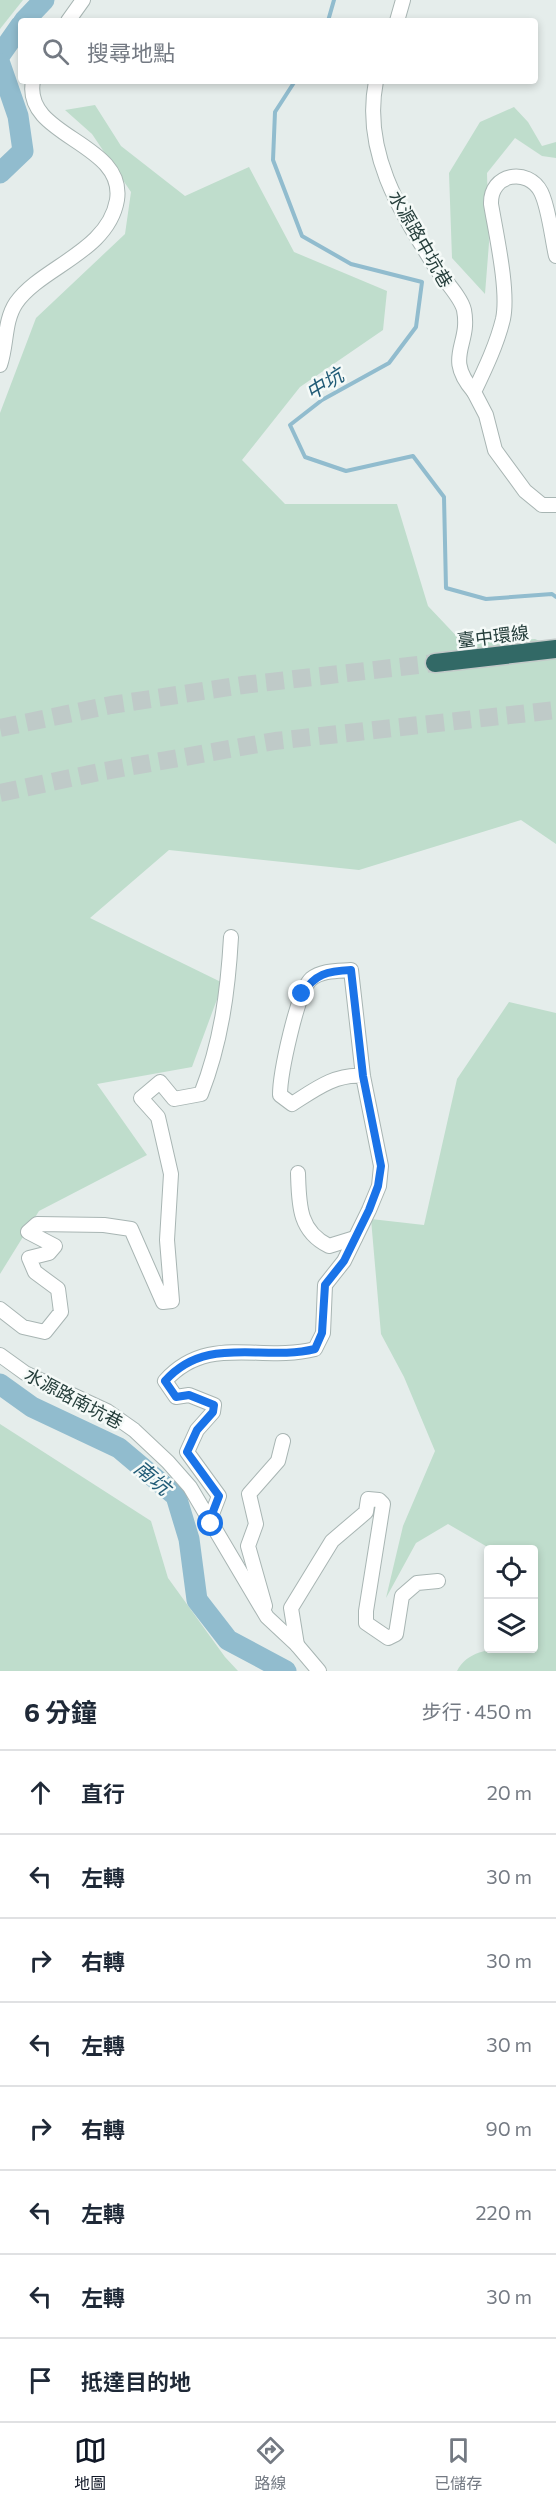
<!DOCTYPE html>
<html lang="zh-TW">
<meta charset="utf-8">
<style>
:root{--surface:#fff;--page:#f2f2f3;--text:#1f2937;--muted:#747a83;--line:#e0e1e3;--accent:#111827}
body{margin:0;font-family:Commissioner,"Noto Sans TC",sans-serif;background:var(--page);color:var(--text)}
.controls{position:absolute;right:18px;bottom:18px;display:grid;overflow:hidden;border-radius:6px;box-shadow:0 3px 9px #0003}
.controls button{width:54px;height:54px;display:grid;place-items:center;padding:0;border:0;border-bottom:2px solid var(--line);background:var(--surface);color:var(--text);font:30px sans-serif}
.stop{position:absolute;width:18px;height:18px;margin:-14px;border:4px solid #1a73e8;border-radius:50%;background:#fff}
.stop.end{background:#1a73e8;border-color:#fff;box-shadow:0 2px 6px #0008}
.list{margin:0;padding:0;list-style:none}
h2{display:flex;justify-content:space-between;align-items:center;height:78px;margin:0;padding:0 24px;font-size:26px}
h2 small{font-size:20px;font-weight:400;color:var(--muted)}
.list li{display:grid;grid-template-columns:39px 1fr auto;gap:18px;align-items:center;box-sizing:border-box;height:84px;padding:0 24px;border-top:2px solid var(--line)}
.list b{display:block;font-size:22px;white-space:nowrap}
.list em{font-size:20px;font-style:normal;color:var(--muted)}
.icon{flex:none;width:33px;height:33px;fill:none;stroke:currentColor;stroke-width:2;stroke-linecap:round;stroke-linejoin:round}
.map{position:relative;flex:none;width:556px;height:1671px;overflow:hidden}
.search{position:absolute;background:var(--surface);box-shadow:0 3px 9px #0003;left:18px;right:18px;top:18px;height:66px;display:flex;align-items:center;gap:15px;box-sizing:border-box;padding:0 21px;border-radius:6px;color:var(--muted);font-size:22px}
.sheet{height:750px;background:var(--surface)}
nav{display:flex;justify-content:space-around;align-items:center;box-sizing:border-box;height:84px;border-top:2px solid var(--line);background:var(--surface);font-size:16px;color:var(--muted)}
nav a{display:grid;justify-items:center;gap:3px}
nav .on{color:var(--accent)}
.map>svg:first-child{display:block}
</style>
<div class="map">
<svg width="556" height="1671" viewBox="0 0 556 1671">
<rect width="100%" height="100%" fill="#e5edeb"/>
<g fill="#bfddcc">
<path d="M0,0H23L0,29Z"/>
<path d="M95,105L121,146L185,196L249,167L294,252L387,291L383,330L300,387L242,460L285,504H397L428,606L463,643L535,639L556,648V844L521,820L359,870L169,850L90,918L223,983L192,1067L97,1084L147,1155L39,1211L0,1274V413L36,318L125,234L131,192L92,134L65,110Z"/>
<path d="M514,107L528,122L542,146L556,142V158L542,156L515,138L487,173L489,243L485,294L452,258L449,173L480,122Z"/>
<path d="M509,1002L556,1013V1671H457C471,1644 508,1649 534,1648V1550L491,1549L448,1524L416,1543L386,1598L403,1526L435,1451L404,1377L381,1334L371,1219L424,1225L457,1079Z"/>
<path d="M0,1424L151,1521L168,1578L225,1657L238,1671H0Z"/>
</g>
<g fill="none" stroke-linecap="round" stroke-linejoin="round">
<g stroke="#91bcce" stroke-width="4">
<path d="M328,21L334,0"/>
<path d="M295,81L275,112L273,160L302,236L351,264L422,282L416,327L389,363L322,400L290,425L305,457L346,471L413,456L444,497L446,588L486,599L552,594L556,597"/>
</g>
<g stroke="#91bcce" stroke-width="21">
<path d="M24,21L44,0"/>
<path d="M0,55L21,25"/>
<path d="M0,64L18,116L23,151L0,173"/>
<path d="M0,1384L32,1407L119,1448L176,1496L189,1539L197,1600L228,1640L286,1671"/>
</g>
<g stroke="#bfcac8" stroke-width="18" stroke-dasharray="18 9" stroke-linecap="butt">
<path d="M0,728L111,705L243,685L435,663"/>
<path d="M0,793L99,772L275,741L556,710"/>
</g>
<g stroke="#a8b5b3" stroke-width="16">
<g id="minor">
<path d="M68,21L83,0"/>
<path d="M397,21L403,0"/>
<path d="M376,81C362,152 400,211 436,268C444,280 461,297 464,310C471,346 443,356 474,392"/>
<path d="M556,256C552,239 549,208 541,192C528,167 490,173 491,204C496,234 509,291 503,319C497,344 485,369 474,392L486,415L495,450L525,491L542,505H556"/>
<path d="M0,365C7,345 4,321 16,303C41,267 108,252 117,200C126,142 22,137 33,81"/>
<path d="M298,1173C299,1203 298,1231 329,1246L355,1238"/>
<path d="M0,1309L23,1327L45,1332L61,1312L58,1289L35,1272L29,1258L49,1253L55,1246L28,1232L37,1224L104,1225L131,1229L163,1302L172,1301L167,1240L171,1174L158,1117L141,1098L160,1082L174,1099L201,1094C221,1043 228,991 231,937"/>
<path d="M0,1355L25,1373L107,1411L134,1430L168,1462L190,1487L267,1617L297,1645L319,1671"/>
<path d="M209,1522L219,1496L187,1452L197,1430L213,1412L214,1405L189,1395L176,1397L165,1381C208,1333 261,1363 315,1349L323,1333L325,1285L344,1261L369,1210L379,1186L381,1166L363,1076L351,970C338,971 322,970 311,979C297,992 280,1074 280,1095L292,1104C314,1090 336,1073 363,1076"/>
<path d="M265,1606L248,1546L256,1524L249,1494L278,1461L283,1441"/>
<path d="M297,1645L291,1608L332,1541L366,1512L368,1499L379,1500L383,1504L366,1611V1623L388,1638L396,1634L402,1596L417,1583L438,1581"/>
</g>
</g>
<g stroke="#c2c9c8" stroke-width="21">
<path id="highway" d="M435,663L556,649"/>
</g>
<use href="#minor" stroke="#fff" stroke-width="14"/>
<use href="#highway" stroke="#326966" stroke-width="18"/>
</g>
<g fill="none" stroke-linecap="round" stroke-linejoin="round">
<path stroke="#1a73e8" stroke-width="8" d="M211,1524L209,1522L219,1496L187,1452L197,1430L213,1412L214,1405L189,1395L176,1397L165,1381C207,1334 262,1362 315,1349L322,1333L325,1285L344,1261L369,1210L378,1186L381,1166L363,1076L351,970C327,971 315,974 302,994"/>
</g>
<g text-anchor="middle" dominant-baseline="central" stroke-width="5" stroke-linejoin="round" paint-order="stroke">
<g font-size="18" fill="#253e3b" stroke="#f5faf8">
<text transform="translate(421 239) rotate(60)">水源路中坑巷</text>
<text transform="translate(493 636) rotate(-7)">臺中環線</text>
<text transform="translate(74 1398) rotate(28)">水源路南坑巷</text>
</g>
<g font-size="20" font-style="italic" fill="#225c77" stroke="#f5faf8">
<text transform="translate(324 383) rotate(-32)">中坑</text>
<text transform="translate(153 1477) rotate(40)">南坑</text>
</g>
</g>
</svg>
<div class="controls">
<button><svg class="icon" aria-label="locate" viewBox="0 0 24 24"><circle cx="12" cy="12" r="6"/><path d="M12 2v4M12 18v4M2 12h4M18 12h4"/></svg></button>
<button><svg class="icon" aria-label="layers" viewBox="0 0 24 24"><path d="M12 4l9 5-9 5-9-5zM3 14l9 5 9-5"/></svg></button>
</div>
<div class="stop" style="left:211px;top:1524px"></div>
<div class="stop end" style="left:302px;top:994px"></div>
<div class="search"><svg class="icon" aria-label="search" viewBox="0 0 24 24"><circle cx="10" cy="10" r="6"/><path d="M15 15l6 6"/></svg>搜尋地點</div>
</div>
<section class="sheet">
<h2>6 分鐘<small>步行 · 450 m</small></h2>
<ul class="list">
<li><svg class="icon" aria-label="ahead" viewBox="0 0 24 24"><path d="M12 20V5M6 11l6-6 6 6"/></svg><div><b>直行</b></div><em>20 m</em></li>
<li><svg class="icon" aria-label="left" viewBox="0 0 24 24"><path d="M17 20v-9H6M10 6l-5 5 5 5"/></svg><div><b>左轉</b></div><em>30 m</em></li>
<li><svg class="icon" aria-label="right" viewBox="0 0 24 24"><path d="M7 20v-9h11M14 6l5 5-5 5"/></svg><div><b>右轉</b></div><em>30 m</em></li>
<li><svg class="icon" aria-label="left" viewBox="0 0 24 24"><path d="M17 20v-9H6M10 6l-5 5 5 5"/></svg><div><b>左轉</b></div><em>30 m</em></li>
<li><svg class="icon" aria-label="right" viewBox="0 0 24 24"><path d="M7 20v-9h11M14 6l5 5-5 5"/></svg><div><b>右轉</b></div><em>90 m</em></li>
<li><svg class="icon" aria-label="left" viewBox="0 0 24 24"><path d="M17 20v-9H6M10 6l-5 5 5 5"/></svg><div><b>左轉</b></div><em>220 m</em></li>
<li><svg class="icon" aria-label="left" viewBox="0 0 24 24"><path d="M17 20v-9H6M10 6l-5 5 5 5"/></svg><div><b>左轉</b></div><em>30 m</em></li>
<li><svg class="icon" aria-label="arrive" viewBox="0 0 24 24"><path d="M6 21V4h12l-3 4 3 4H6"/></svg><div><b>抵達目的地</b></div></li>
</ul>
</section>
<nav>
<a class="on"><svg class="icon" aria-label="map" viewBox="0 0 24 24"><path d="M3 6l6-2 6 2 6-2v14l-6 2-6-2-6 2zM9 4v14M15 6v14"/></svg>地圖</a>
<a><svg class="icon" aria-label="directions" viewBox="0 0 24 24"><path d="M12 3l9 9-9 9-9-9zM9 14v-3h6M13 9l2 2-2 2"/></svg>路線</a>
<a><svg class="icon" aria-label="saved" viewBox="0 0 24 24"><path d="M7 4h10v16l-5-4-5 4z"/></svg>已儲存</a>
</nav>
